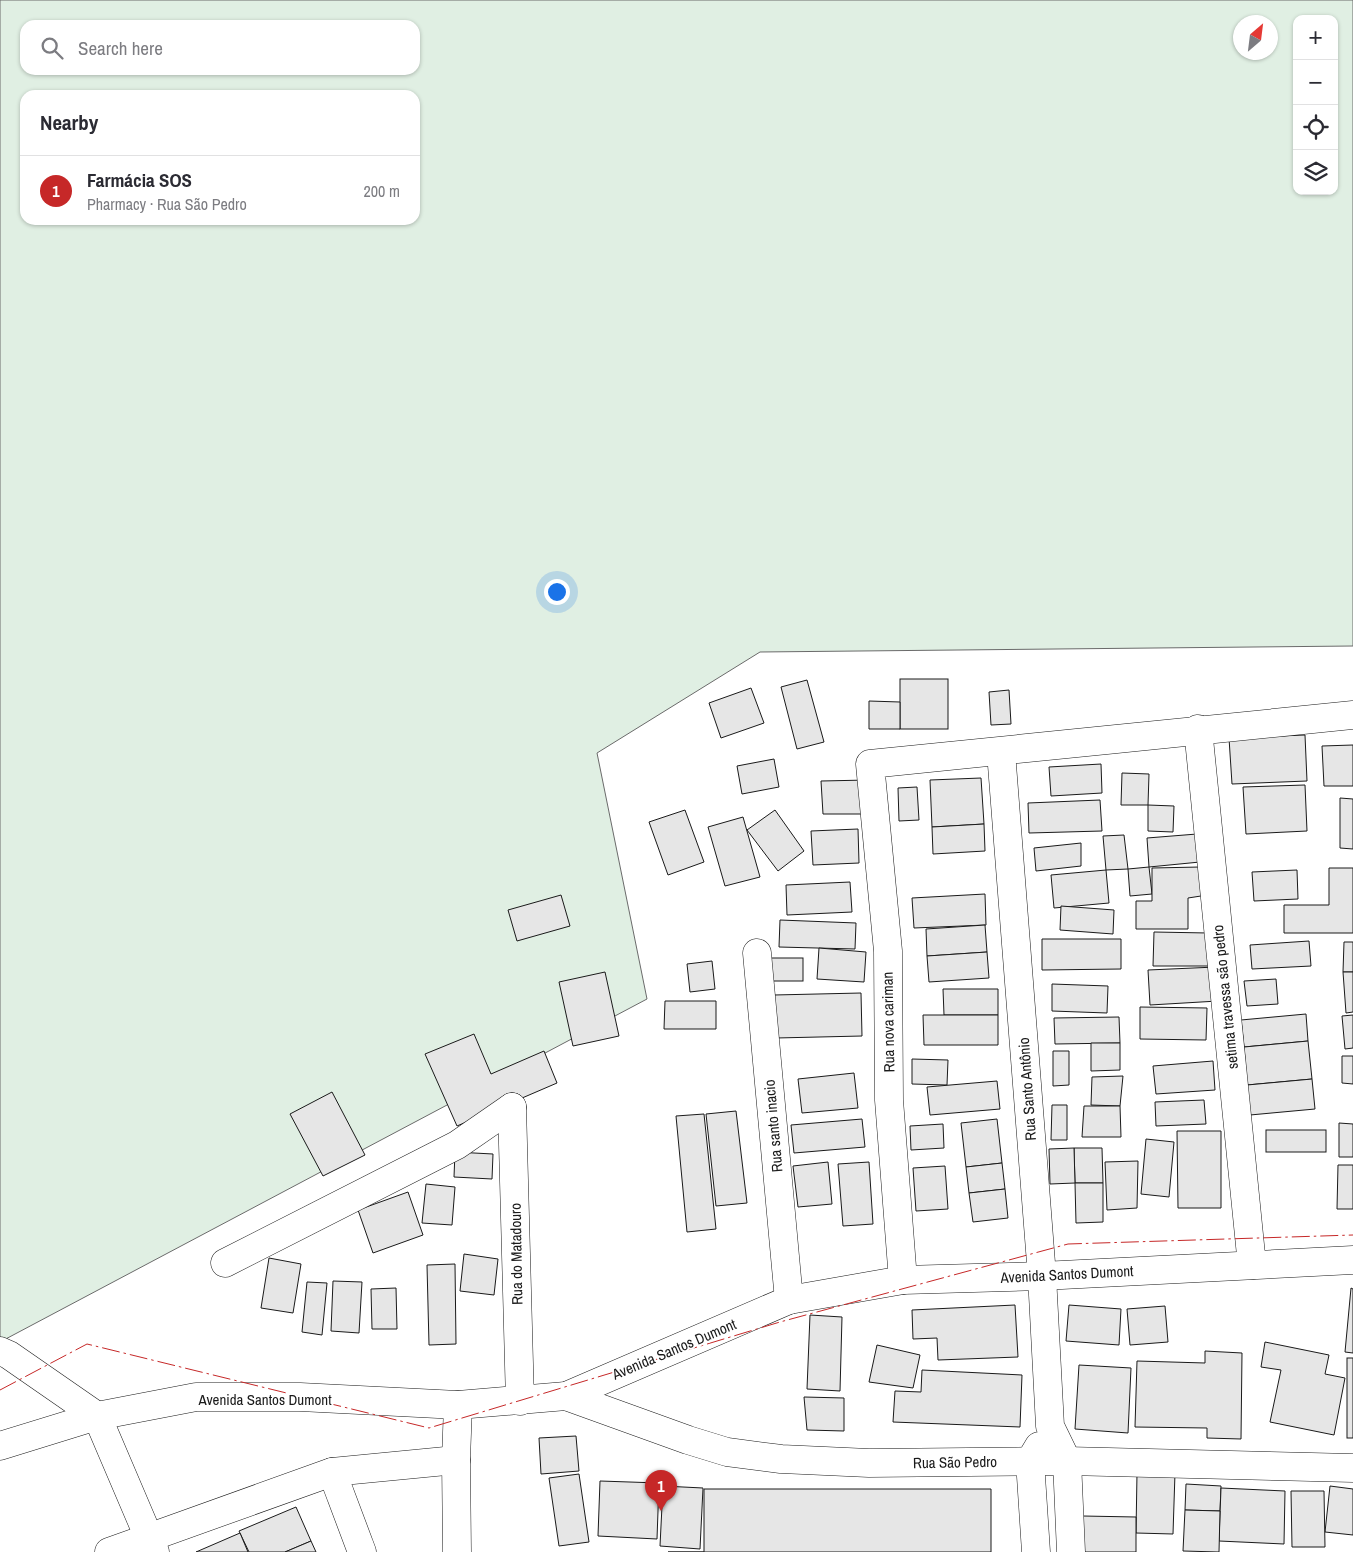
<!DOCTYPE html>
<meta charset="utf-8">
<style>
:root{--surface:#fff;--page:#f2f2f3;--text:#2b2b33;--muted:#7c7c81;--line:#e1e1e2;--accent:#c62828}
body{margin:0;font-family:"Archivo Narrow",sans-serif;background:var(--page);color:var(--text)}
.controls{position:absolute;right:15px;top:15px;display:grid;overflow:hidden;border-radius:10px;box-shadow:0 1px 4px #0004}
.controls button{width:45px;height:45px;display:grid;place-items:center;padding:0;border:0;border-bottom:1px solid var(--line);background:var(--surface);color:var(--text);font:25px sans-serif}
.compass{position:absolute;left:1233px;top:15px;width:45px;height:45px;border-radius:50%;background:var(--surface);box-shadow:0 1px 4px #0004;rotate:28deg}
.you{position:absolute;left:556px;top:591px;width:18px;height:18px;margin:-12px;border:4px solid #fff;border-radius:50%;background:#1a73e8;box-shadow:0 0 0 8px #1a73e833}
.badge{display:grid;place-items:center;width:32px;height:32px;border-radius:50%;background:var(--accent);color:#fff;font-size:16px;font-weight:700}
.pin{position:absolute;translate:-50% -41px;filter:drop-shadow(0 1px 2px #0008)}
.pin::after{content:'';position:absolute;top:26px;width:18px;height:15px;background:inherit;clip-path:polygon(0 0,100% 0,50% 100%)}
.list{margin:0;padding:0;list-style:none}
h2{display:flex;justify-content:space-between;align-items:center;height:65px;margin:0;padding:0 20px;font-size:21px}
h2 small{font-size:16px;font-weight:400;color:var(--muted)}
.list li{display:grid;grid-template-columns:32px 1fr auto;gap:15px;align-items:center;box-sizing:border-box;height:70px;padding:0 20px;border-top:1px solid var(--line)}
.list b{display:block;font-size:19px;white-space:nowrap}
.list p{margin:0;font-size:16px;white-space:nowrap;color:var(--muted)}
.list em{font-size:16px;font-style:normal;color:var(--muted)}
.icon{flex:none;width:28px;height:28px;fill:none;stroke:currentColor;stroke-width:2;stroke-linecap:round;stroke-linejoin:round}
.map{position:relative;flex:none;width:1353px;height:1552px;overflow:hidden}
.search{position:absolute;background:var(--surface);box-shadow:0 1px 4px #0004;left:20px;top:20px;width:400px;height:55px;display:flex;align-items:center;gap:12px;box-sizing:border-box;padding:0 18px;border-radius:15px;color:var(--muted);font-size:19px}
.panel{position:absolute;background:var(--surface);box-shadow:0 1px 4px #0004;left:20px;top:90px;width:400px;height:135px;border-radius:15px}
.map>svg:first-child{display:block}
</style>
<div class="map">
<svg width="1353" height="1552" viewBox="0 0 1353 1552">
<rect width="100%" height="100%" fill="#fff"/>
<path fill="#e0efe3" stroke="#6a6a6a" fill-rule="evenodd" d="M0,0H1353V646L760,652L597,753L647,999L0,1342ZM1297,19H1334V191H1297ZM1240,22H1270V52H1240ZM25,25H415V70H25ZM25,95H415V220H25Z"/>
<g fill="#e6e6e6" stroke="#1a1a1a">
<rect x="900" y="679" width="48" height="50"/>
<path d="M807,680L824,742L797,749L781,687Z"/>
<path d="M751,688L764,723L721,738L709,703Z"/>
<path d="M1009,690L1011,724L991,725L989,692Z"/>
<path d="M869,701L900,702V729H869Z"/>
<path d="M1305,735L1307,781L1232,784L1229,738Z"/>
<path d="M1353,745V786H1324L1322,746Z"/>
<path d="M774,759L779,787L742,794L737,766Z"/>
<path d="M1101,764L1102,793L1051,796L1049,767Z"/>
<path d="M1122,773L1149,774L1148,805H1121Z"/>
<path d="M981,778L984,824L932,827L930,780Z"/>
<path d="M868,780L867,814H823L821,781Z"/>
<path d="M1305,785L1307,831L1246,834L1243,787Z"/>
<path d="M917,787L919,820L899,821L898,788Z"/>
<path d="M1340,798L1353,799V849L1340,848Z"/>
<path d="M1100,800L1102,831L1029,833L1028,803Z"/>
<path d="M1148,805L1174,806L1173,832L1148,831Z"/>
<path d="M685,810L704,862L668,875L649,822Z"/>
<path d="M775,810L804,851L778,871L747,830Z"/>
<path d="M743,817L760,877L725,886L708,827Z"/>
<path d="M984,824L985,851L933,854L932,827Z"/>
<path d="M858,829L859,863L813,865L811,831Z"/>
<path d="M1197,834L1200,862L1149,867L1147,838Z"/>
<path d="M1124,835L1128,869L1106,870L1103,836Z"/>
<path d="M1081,843V866L1036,871L1034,848Z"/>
<path d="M1149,867L1152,894L1130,896L1128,869Z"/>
<path d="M1200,867L1201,896L1188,898V929H1136V901H1152V868Z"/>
<path d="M1329,868H1353V933H1284V905H1329Z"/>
<path d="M1106,870L1109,903L1054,908L1051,875Z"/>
<path d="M1297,870L1298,899L1254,901L1252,872Z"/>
<path d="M850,882L852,912L787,915L786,885Z"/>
<path d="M985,894L986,925L914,928L912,898Z"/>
<path d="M561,895L570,926L517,941L508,910Z"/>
<path d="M1061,906L1114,910L1113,934L1060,930Z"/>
<path d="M780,920L856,923L855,949L779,947Z"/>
<path d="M985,925L987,952L927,956L926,929Z"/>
<path d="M1154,932L1208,933V966H1153Z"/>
<path d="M1042,939H1121V969L1042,970Z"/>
<path d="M1309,941L1311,966L1252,969L1250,945Z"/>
<path d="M1344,942H1353V972H1343Z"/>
<path d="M819,948L866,952L864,982L817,979Z"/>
<path d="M987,952L989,978L929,982L927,956Z"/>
<rect x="770" y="958" width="33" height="23"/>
<path d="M712,961L715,989L690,992L687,964Z"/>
<path d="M1216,967L1218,1001L1150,1005L1148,970Z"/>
<path d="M605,972L619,1036L573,1046L559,982Z"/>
<path d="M1343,972H1353V1012L1346,1013Z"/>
<path d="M1276,979L1278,1004L1247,1006L1244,981Z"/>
<path d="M1052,984L1108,986L1107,1013L1052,1011Z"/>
<path d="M943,989H998V1015H944Z"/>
<path d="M861,993L862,1036L776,1038L774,995Z"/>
<path d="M665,1001H716V1029H664Z"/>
<path d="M1140,1007L1207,1008L1206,1040L1140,1039Z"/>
<path d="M1306,1014L1308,1041L1244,1047L1241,1020Z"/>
<path d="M923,1015H998V1045H924Z"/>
<path d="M1353,1015V1048L1345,1049L1342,1016Z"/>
<path d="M1119,1017L1120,1043L1055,1044L1054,1018Z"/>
<path d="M474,1034L491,1074L544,1051L557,1083L457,1126L425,1054Z"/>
<path d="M1308,1041L1312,1079L1247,1085L1244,1047Z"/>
<path d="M1091,1043H1120V1070L1091,1071Z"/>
<path d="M1053,1051H1069V1085L1053,1086Z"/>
<path d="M1342,1056H1353V1084L1342,1083Z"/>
<path d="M912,1059L948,1060L947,1085L912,1084Z"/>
<path d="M1213,1061L1215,1090L1156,1094L1153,1066Z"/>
<path d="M854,1073L858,1108L802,1113L798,1079Z"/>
<path d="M1123,1076L1120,1106L1091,1105L1092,1077Z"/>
<path d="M1312,1079L1315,1109L1250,1115L1247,1085Z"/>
<path d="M997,1081L1000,1109L930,1115L927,1087Z"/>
<path d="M332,1092L365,1155L323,1176L290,1114Z"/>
<path d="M1204,1100L1206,1124L1156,1126L1155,1102Z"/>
<path d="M1052,1105H1067V1140H1051Z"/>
<path d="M1084,1106H1120L1121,1137H1082Z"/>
<path d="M736,1111L747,1203L716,1206L706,1114Z"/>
<path d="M704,1114L716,1229L687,1232L676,1116Z"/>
<path d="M862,1119L865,1147L794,1153L791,1125Z"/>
<path d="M997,1119L1002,1163L966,1167L961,1123Z"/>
<path d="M1339,1123L1353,1124V1157H1339Z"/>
<path d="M943,1124L944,1148L911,1150L910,1126Z"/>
<rect x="1266" y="1130" width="60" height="22"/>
<path d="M1177,1131H1221V1208H1178Z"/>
<path d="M1146,1139L1174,1142L1169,1197L1141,1194Z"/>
<path d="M1074,1148H1102L1103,1183H1075Z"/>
<path d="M1074,1148L1075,1183L1050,1184L1049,1149Z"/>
<path d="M455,1152L493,1154L492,1179L454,1177Z"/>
<path d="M1138,1161L1137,1208L1107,1210L1105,1162Z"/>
<path d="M828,1162L832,1204L798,1207L793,1166Z"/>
<path d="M869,1162L873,1224L843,1226L838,1164Z"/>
<path d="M1002,1163L1005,1189L969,1193L966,1167Z"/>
<path d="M1338,1165H1353V1209H1337Z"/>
<path d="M945,1166L948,1209L916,1211L913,1168Z"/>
<path d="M1075,1183H1103V1222L1076,1223Z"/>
<path d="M426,1184L455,1187L452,1225L422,1223Z"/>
<path d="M1005,1189L1008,1218L973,1222L969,1193Z"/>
<path d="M408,1192L423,1235L373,1253L358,1210Z"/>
<path d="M464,1254L498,1259L494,1295L460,1291Z"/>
<path d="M269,1258L301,1264L293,1313L261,1308Z"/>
<path d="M455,1264L456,1344L429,1345L427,1265Z"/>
<path d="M333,1281L362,1282L359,1333L331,1331Z"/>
<path d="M307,1282L327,1283L322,1335L302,1332Z"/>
<path d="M396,1288L397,1329H372L371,1289Z"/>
<path d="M1351,1288L1353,1289V1353L1345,1352Z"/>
<path d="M1015,1305L1018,1357L938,1360L937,1338L913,1339L912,1310Z"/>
<path d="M1069,1305L1121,1309L1119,1345L1066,1341Z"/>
<path d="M1165,1306L1168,1342L1130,1345L1127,1309Z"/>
<path d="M810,1315L842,1317L840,1391L807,1389Z"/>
<path d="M1265,1342L1329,1355L1325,1374L1345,1378L1334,1435L1270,1422L1281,1370L1261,1367Z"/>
<path d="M877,1345L920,1355L913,1388L869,1382Z"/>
<path d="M1205,1351L1242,1353L1241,1439L1207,1438V1428L1135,1427L1137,1361L1205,1363Z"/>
<rect x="1347" y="1358" width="6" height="80"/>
<path d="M1079,1365L1131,1368L1128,1433L1075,1429Z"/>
<path d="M922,1370L1022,1375L1020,1427L893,1422L895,1391L921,1392Z"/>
<path d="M804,1397L844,1398V1431L807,1430Z"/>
<path d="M576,1436L579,1471L541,1474L539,1438Z"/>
<path d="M1137,1473H1175L1173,1534L1136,1533Z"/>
<path d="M579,1474L589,1542L559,1546L549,1478Z"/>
<path d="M600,1481L659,1483L657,1539L598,1536Z"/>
<path d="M1186,1484L1221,1486L1220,1511L1185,1510Z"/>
<path d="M663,1486L703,1488L700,1549L660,1546Z"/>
<path d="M1330,1486L1353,1489V1535L1325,1532Z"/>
<path d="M1221,1488L1285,1491L1284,1544L1219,1541Z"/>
<path d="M704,1489H991V1552H668H704Z"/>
<path d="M1291,1491H1324L1325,1547H1292Z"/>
<path d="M296,1507L311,1541L285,1552H249L239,1531Z"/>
<path d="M1185,1510L1220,1511L1219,1552L1183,1551Z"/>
<path d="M1083,1516L1136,1517V1552H1083Z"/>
<path d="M240,1533L248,1552H196Z"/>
<path d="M311,1541L316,1552H285Z"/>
</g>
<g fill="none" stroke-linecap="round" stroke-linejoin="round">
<g stroke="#1a1a1a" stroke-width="29">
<g id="street">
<path d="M1198,729L1252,1265"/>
<path d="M1001,752L1042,1276L1050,1426L1067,1461L1071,1552"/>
<path d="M757,953L789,1300"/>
<path d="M512,1107L520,1401"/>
<path d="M225,1263L457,1145L512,1107"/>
<path d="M903,1280L889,1100L888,951L870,764C1031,749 1192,730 1353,715"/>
<path d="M0,1351L9,1355L97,1416L155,1552"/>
<path d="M566,1396L688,1440L727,1452L781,1459L869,1463L1067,1461L1353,1468"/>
<path d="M332,1472L362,1552"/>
<path d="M109,1552L332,1472L456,1460"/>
<path d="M457,1552L456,1460L458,1405"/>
<path d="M1036,1552L1030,1461L1039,1446"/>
</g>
</g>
<g stroke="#1a1a1a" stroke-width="29">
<path id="primary" d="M0,1446L97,1416L196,1397H300L458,1405L566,1396L789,1300L903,1280L1042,1276L1353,1260"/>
</g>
<use href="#street" stroke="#fff" stroke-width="28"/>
<use href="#primary" stroke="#fff" stroke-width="28"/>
<path stroke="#c62828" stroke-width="1" stroke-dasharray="18 4 2.5 4" stroke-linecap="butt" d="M0,1390L87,1344L429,1428L780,1322L1068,1244L1353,1235"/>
</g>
<g text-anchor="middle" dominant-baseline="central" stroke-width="4" stroke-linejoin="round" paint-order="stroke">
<g font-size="15" fill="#1a1a1a" stroke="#fff">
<text transform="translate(1225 997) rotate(-96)">setima travessa são pedro</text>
<text transform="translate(888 1022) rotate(-91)">Rua nova cariman</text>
<text transform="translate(1027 1089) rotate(-94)">Rua Santo Antônio</text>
<text transform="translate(773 1126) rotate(-95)">Rua santo inacio</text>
<text transform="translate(516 1254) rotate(-91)">Rua do Matadouro</text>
<text transform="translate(1067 1274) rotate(-3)">Avenida Santos Dumont</text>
<text transform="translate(674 1349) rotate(-23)">Avenida Santos Dumont</text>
<text x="265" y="1399">Avenida Santos Dumont</text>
<text transform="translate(955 1462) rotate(-1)">Rua São Pedro</text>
</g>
</g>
</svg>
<div class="controls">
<button>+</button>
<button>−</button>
<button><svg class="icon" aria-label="locate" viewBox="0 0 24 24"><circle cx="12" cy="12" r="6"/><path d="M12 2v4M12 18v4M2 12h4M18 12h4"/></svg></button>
<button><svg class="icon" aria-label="layers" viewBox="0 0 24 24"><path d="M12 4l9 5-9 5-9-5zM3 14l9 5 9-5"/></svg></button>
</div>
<svg class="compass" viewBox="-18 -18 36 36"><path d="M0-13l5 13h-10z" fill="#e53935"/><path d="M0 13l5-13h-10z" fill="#7c7c81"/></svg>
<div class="you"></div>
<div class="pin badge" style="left:661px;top:1511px">1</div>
<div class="search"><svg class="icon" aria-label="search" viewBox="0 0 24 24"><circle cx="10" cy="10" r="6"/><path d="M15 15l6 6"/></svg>Search here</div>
<section class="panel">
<h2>Nearby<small></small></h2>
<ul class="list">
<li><span class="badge">1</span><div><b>Farmácia SOS</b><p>Pharmacy · Rua São Pedro</p></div><em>200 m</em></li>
</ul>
</section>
</div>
